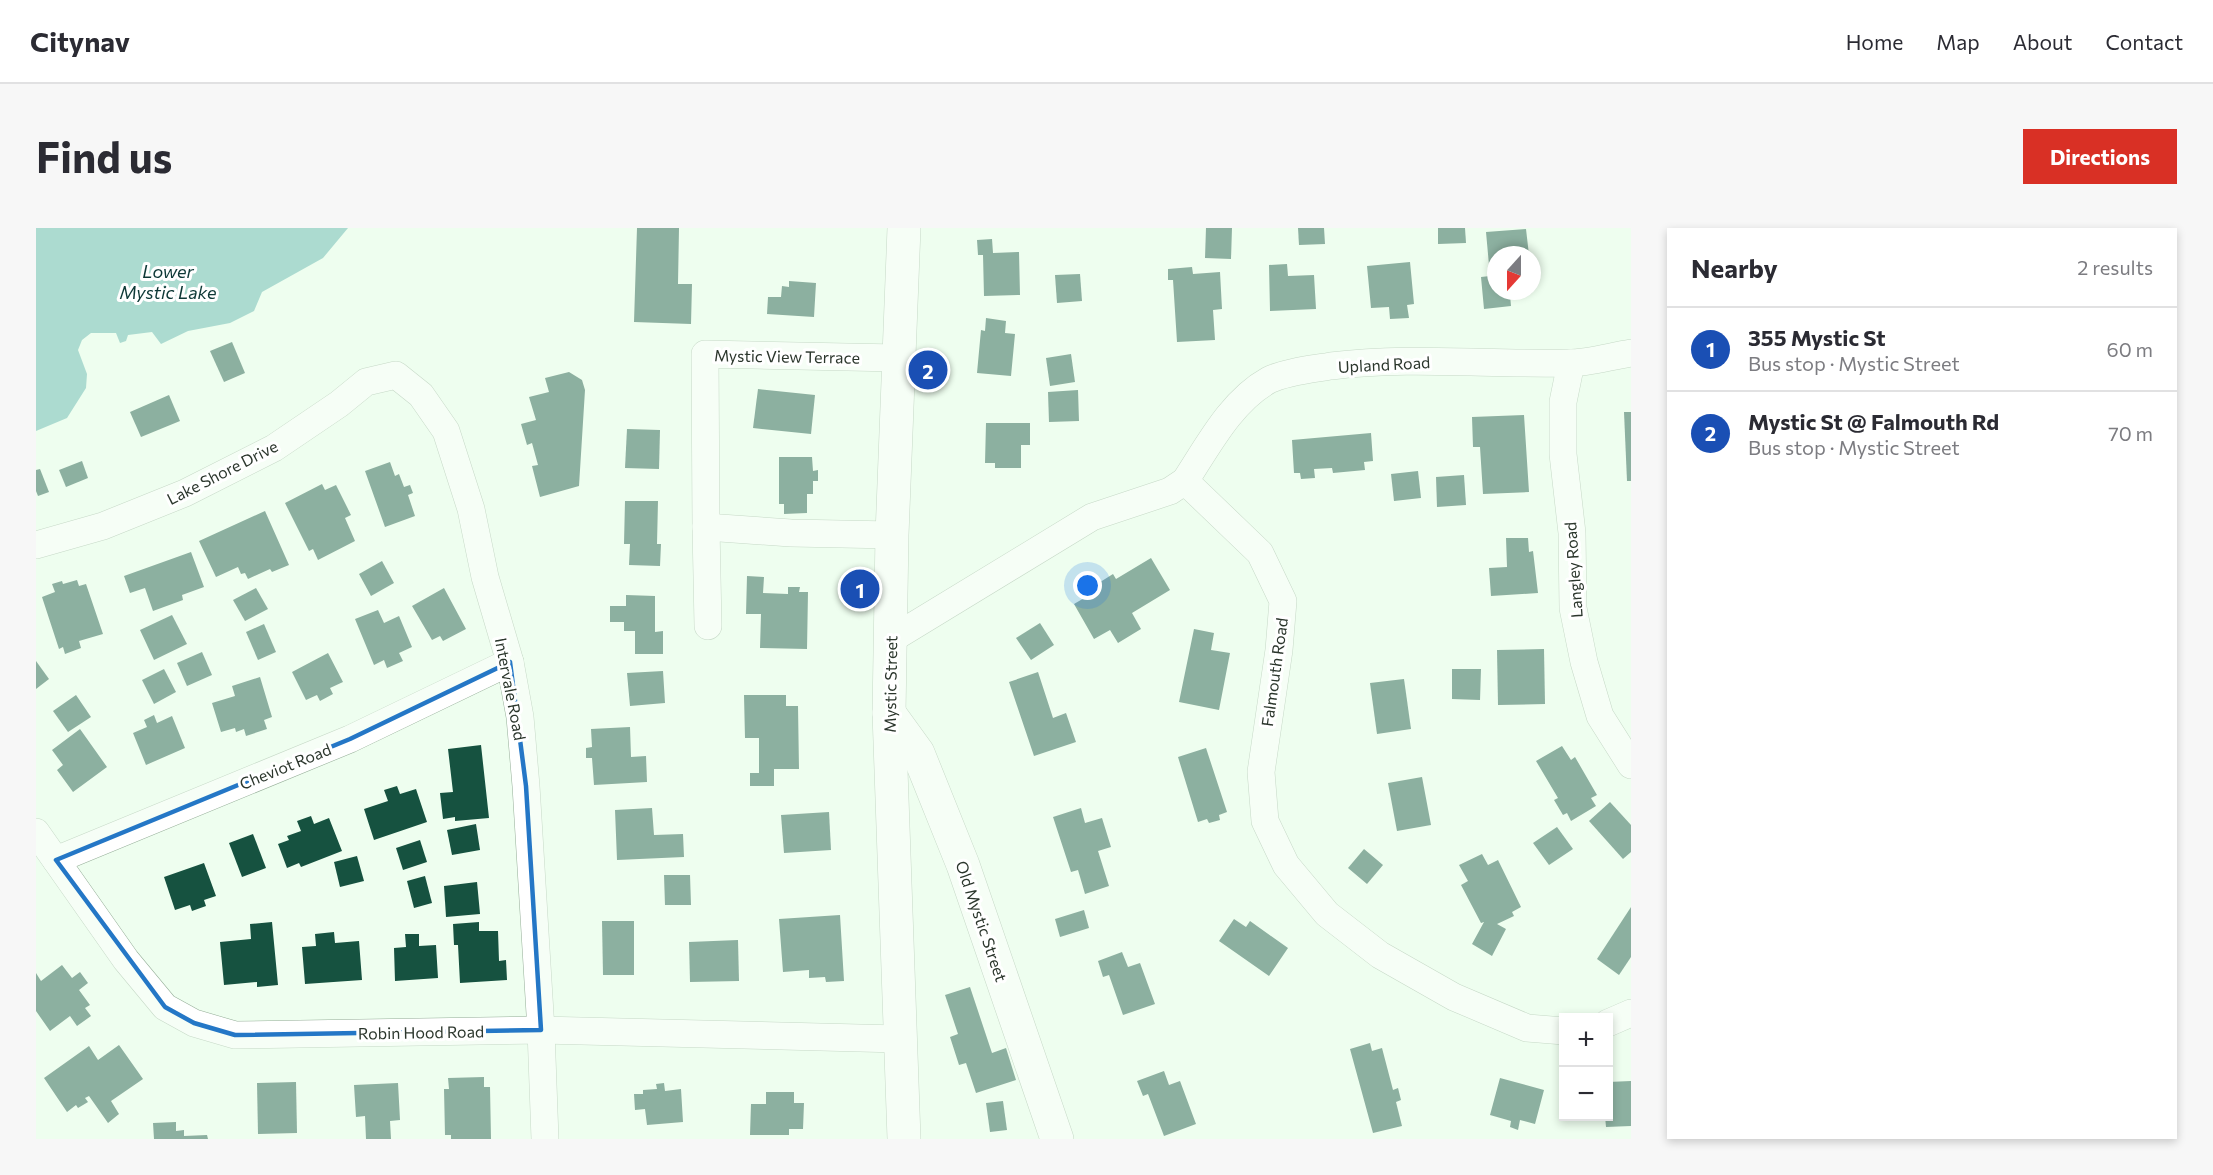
<!DOCTYPE html>
<meta charset="utf-8">
<style>
:root{--surface:#fff;--page:#f7f7f7;--text:#2b2b33;--muted:#7c7c81;--line:#e1e1e2;--accent:#d93025}
body{margin:0;font-family:Commissioner,sans-serif;background:var(--page);color:var(--text)}
.controls{position:absolute;right:18px;bottom:18px;display:grid;overflow:hidden;border-radius:0px;box-shadow:0 3px 9px #0003}
.controls button{width:54px;height:54px;display:grid;place-items:center;padding:0;border:0;border-bottom:2px solid var(--line);background:var(--surface);color:var(--text);font:30px sans-serif}
.compass{position:absolute;left:1451px;top:18px;width:54px;height:54px;border-radius:50%;background:var(--surface);box-shadow:0 3px 9px #0003;rotate:201deg}
.you{position:absolute;left:1052px;top:358px;width:21px;height:21px;margin:-15px;border:4px solid #fff;border-radius:50%;background:#1a73e8;box-shadow:0 0 0 9px #1a73e833}
.badge{display:grid;place-items:center;width:39px;height:39px;border-radius:50%;background:var(--accent);color:#fff;font-size:20px;font-weight:700}
.pin{position:absolute;translate:-50% -50%;border:3px solid #fff;box-shadow:0 2px 6px #0006}
.list{margin:0;padding:0;list-style:none}
h2{display:flex;justify-content:space-between;align-items:center;height:78px;margin:0;padding:0 24px;font-size:26px}
h2 small{font-size:20px;font-weight:400;color:var(--muted)}
.list li{display:grid;grid-template-columns:39px 1fr auto;gap:18px;align-items:center;box-sizing:border-box;height:84px;padding:0 24px;border-top:2px solid var(--line)}
.list b{display:block;font-size:22px;white-space:nowrap}
.list p{margin:0;font-size:20px;white-space:nowrap;color:var(--muted)}
.list em{font-size:20px;font-style:normal;color:var(--muted)}
.map{position:relative;flex:none;width:1595px;height:911px;overflow:hidden;border-radius:0px}
header{display:flex;align-items:center;gap:36px;box-sizing:border-box;height:84px;padding:0 30px;background:var(--surface);border-bottom:2px solid var(--line)}
header strong{font-size:28px}
nav{display:flex;gap:33px;margin-inline-start:auto;font-size:21px}
.intro{display:flex;align-items:center;justify-content:space-between;box-sizing:border-box;height:144px;padding:0 36px}
h1{margin:0;font-size:42px}
.button{padding:15px 27px;border-radius:0px;background:var(--accent);color:#fff;font-size:21px;font-weight:700}
main{display:flex;gap:36px;padding:0 36px}
aside{flex:1;background:var(--surface);border-radius:0px;box-shadow:0 3px 9px #0003}
.map>svg:first-child{display:block}
</style>
<header>
<strong>Citynav</strong>
<nav><a>Home</a><a>Map</a><a>About</a><a>Contact</a></nav>
</header>
<div class="intro"><h1>Find us</h1><a class="button">Directions</a></div>
<main>
<div class="map">
<svg width="1595" height="911" viewBox="0 0 1595 911">
<rect width="100%" height="100%" fill="#eefeef"/>
<path fill="#5bb2ac" d="M0,0H312L287,30L226,64L218,83L194,95L152,103L125,116L116,104L92,107L90,113L84,115L80,105H55L46,112L42,122L51,146L50,160L31,190L0,203Z"/>
<g fill="#165240">
<path d="M601,0H643L642,56H656L655,96L598,94Z"/>
<path d="M1170,0H1196L1195,31L1169,30Z"/>
<path d="M1262,0H1288L1289,16L1263,17Z"/>
<path d="M1402,0H1429L1430,15L1402,16Z"/>
<path d="M1490,1L1493,27H1460V63H1496V65L1474,67L1475,78L1448,81L1445,49L1454,48L1450,4Z"/>
<path d="M956,11L957,25L983,24L984,67L948,68L947,27H942L941,12Z"/>
<path d="M1374,34L1378,76L1371,77L1373,90L1354,91L1353,79L1335,80L1331,38Z"/>
<path d="M1251,36L1252,48L1278,47L1280,81L1234,83L1233,37Z"/>
<path d="M1156,39L1157,46L1184,44L1186,81L1177,82L1179,112L1141,114L1137,52H1132V41Z"/>
<path d="M1044,46L1046,73L1021,75L1019,47Z"/>
<path d="M753,53L780,55L778,89L731,86L732,69H745L746,58L753,59Z"/>
<path d="M950,90L970,93L969,105L979,106L975,148L941,145L945,102L949,103Z"/>
<path d="M196,114L209,145L188,154L174,123Z"/>
<path d="M1035,126L1039,154L1014,158L1010,130Z"/>
<path d="M533,144L546,152L549,162L543,258L504,269L496,238L502,237L496,215L491,217L485,196L500,192L493,169L513,164L509,150Z"/>
<path d="M722,161L779,167L775,206L717,200Z"/>
<path d="M1042,162L1043,193L1013,194L1012,164Z"/>
<path d="M133,167L144,193L105,209L94,184Z"/>
<path d="M1588,184H1595V253H1591Z"/>
<path d="M1488,187L1493,264L1447,266L1444,219H1437L1436,189Z"/>
<path d="M950,195H994V217H985V240H959V235H949Z"/>
<path d="M591,201L624,202L623,241L589,240Z"/>
<path d="M1335,205L1337,233L1328,234L1329,242L1297,245L1296,240L1278,241L1279,250L1265,251L1264,245H1258L1256,212Z"/>
<path d="M743,229H776L777,243L782,242V253H777V266H771V285L748,286V276H743Z"/>
<path d="M46,233L52,250L30,259L23,242Z"/>
<path d="M354,234L359,248L363,246L368,259L374,257L377,265L372,267L379,288L349,299L329,243Z"/>
<path d="M4,241L13,264L2,268L0,263V242Z"/>
<path d="M1382,243L1385,270L1358,273L1355,246Z"/>
<path d="M1428,247L1430,277L1401,279L1400,249Z"/>
<path d="M286,256L289,262L300,257L315,287L309,290L319,313L282,332L277,321L273,323L249,275Z"/>
<path d="M589,273H622L621,316H625L624,338L593,337L594,316H588Z"/>
<path d="M229,283L253,337L236,344L234,341L212,351L209,345L205,346L202,339L180,349L163,313Z"/>
<path d="M1470,310H1492L1493,324L1497,323L1502,365L1455,368L1453,340L1471,339Z"/>
<path d="M155,324L168,359L146,367L147,372L117,383L109,360L94,365L88,348Z"/>
<path d="M1115,330L1134,362L1096,385L1105,401L1082,415L1074,402L1058,411L1038,376L1055,366L1053,361L1077,346L1080,351Z"/>
<path d="M346,333L358,355L335,368L323,346Z"/>
<path d="M711,348L728,349L727,365L752,366V359H764L763,364H772L771,421L724,420L725,386H710Z"/>
<path d="M41,352L43,358L50,356L67,406L43,413L45,420L29,426L27,419L23,421L6,369L19,364L16,356L26,353L27,356Z"/>
<path d="M220,360L232,381L209,393L197,372Z"/>
<path d="M408,360L430,401L407,413L404,408L396,412L376,378Z"/>
<path d="M590,367L619,368V404L627,403V426H599V403H588V394H574V378H590Z"/>
<path d="M342,382L348,395L363,388L376,419L363,425L367,433L351,440L348,432L338,437L319,391Z"/>
<path d="M136,387L151,416L118,432L104,402Z"/>
<path d="M1004,395L1018,417L995,432L980,410Z"/>
<path d="M228,396L240,424L222,432L210,404Z"/>
<path d="M1158,401L1178,405L1175,422L1194,425L1183,482L1143,474Z"/>
<path d="M1508,421L1509,476L1462,477L1461,422Z"/>
<path d="M166,424L176,447L151,458L141,435Z"/>
<path d="M292,425L307,454L294,460L297,466L284,473L281,467L270,472L256,444Z"/>
<path d="M0,433L13,451L0,461Z"/>
<path d="M128,441L140,464L118,476L106,452Z"/>
<path d="M1416,441H1445L1444,472L1416,471Z"/>
<path d="M627,443L629,475L594,478L591,445Z"/>
<path d="M1002,444L1017,490L1030,485L1040,514L998,528L973,454Z"/>
<path d="M224,449L236,489L228,492L231,501L210,508L208,501L200,504L199,500L185,504L176,475L199,468L196,458Z"/>
<path d="M1368,451L1375,501L1341,506L1334,455Z"/>
<path d="M40,467L55,489L32,504L17,483Z"/>
<path d="M708,467H750V478H762L763,541H738V558H714V545H723V510H709Z"/>
<path d="M118,487L121,495L136,488L149,520L110,537L97,505L111,499L108,492Z"/>
<path d="M594,499L595,529L610,528L611,554L558,557L556,530H550V520L556,519L555,501Z"/>
<path d="M44,501L71,539L37,564L21,542L27,537L16,522Z"/>
<path d="M445,517L453,590L419,593V589L407,591L404,565L417,564L412,521Z"/>
<path d="M1526,518L1535,532L1539,529L1561,567L1555,570L1560,578L1535,593L1531,585L1527,587L1518,572L1522,570L1500,533Z"/>
<path d="M1170,520L1191,584L1183,587L1184,592L1173,595L1171,591L1162,594L1142,529Z"/>
<path d="M1386,549L1395,597L1361,603L1352,555Z"/>
<path d="M361,558L364,566L380,561L391,594L338,612L328,581L352,573L348,562Z"/>
<path d="M1574,574L1595,597V624L1587,631L1553,593Z"/>
<path d="M616,580L618,607L647,606L648,629L581,632L579,582Z"/>
<path d="M1045,580L1049,595L1066,590L1075,619L1062,623L1073,658L1049,666L1042,642L1035,644L1017,589Z"/>
<path d="M793,584L795,622L748,625L745,587Z"/>
<path d="M275,588L278,596L293,590L306,623L265,639L263,635L251,640L242,616L253,612L251,608L265,603L261,593Z"/>
<path d="M440,596L444,622L416,627L411,602Z"/>
<path d="M1521,599L1537,621L1513,637L1497,615Z"/>
<path d="M217,606L230,640L206,649L193,615Z"/>
<path d="M384,612L391,634L367,642L360,620Z"/>
<path d="M1328,621L1347,637L1331,656L1312,640Z"/>
<path d="M1446,626L1452,637L1462,632L1485,679L1476,684L1478,688L1461,696L1470,701L1456,728L1436,716L1448,694L1445,695L1425,657L1432,653L1423,637Z"/>
<path d="M321,628L328,653L304,659L298,634Z"/>
<path d="M168,635L180,668L168,672L170,678L156,683L154,677L139,682L128,649Z"/>
<path d="M628,647H654L655,677H629Z"/>
<path d="M389,648L396,675L378,680L371,653Z"/>
<path d="M441,654L444,686L410,689L408,658Z"/>
<path d="M1595,679V729L1583,747L1561,731Z"/>
<path d="M1048,682L1053,700L1024,709L1019,691Z"/>
<path d="M804,687L808,753L790,754L789,749L773,750V742L747,744L743,691Z"/>
<path d="M1198,691L1210,699L1214,693L1252,720L1233,748L1183,713Z"/>
<path d="M566,693H598V747H567Z"/>
<path d="M236,694L242,757L221,759V754L188,757L184,714L215,711L214,696Z"/>
<path d="M443,694V703H462L463,733L470,732L471,752L424,755L422,717H418L417,696Z"/>
<path d="M298,704L299,715L323,713L326,752L269,756L266,719L280,718L279,706Z"/>
<path d="M369,706H383V718L400,717L402,750L359,753L358,720L370,719Z"/>
<path d="M702,712L703,753L654,754L653,714Z"/>
<path d="M1086,724L1092,739L1104,735L1119,776L1087,787L1073,747L1067,749L1062,733Z"/>
<path d="M26,737L36,750L44,744L52,755L43,762L54,777L49,780L55,788L41,798L34,788L14,803L0,783V745L5,753Z"/>
<path d="M934,759L956,825L970,820L980,852L940,865L930,835L923,837L914,809L922,806L909,767Z"/>
<path d="M1334,815L1336,823L1346,820L1357,862L1362,860L1365,872L1360,874L1366,898L1337,905L1314,821Z"/>
<path d="M83,817L107,851L75,873L83,886L72,895L53,868L49,870L52,874L42,880L40,877L31,884L8,850L53,818L62,832Z"/>
<path d="M1128,843L1133,857L1144,853L1160,896L1128,908L1112,866L1107,868L1101,853Z"/>
<path d="M448,849V859H454L455,911H415V907H409L408,861H413L412,850Z"/>
<path d="M1464,850L1508,862L1499,896L1484,892L1482,902L1474,899L1475,893L1454,887Z"/>
<path d="M1595,853V898L1570,899L1569,888H1572V854Z"/>
<path d="M260,854L261,905L222,906L221,855Z"/>
<path d="M362,855L364,892L354,893L355,911H330L329,888L320,889L318,857Z"/>
<path d="M628,855L629,863L645,861L647,894L611,897L609,881L599,882L598,866H607V862L621,861L620,856Z"/>
<path d="M730,864H758V875H768L767,901H753V907H714L715,876H730Z"/>
<path d="M967,873L971,902L954,904L950,875Z"/>
<path d="M140,894V903L148,902V908L171,907L172,911H118L117,895Z"/>
</g>
<g fill="none" stroke-linecap="round" stroke-linejoin="round">
<g stroke="#95ae98" stroke-width="28">
<g id="street">
<path d="M1535,135L1527,174V226L1536,305L1537,380L1548,434L1564,488L1595,537"/>
<path d="M1149,253C1172,218 1195,173 1233,152C1249,144 1277,141 1295,138C1374,128 1453,137 1532,135C1553,135 1575,128 1595,125"/>
<path d="M670,299L672,398"/>
<path d="M856,307L755,305L670,299L669,126L861,130"/>
<path d="M0,317L67,298L149,265L238,220L303,176L330,154L360,147L385,167L410,203L435,281L449,349L474,434L484,489L490,558L505,802L509,911"/>
<path d="M854,412L1056,289L1134,263L1149,253L1224,325L1247,373L1243,422L1225,544L1229,593L1250,637L1291,686L1344,727L1418,769L1491,800L1528,803"/>
<path d="M0,604L90,732L129,779L158,795L199,807L505,802L863,811"/>
<path d="M20,632L314,511L474,434"/>
<path d="M1572,795L1595,785"/>
</g>
</g>
<g stroke="#95ae98" stroke-width="34">
<path id="secondary" d="M853,485L882,525L927,637L1021,911"/>
</g>
<g stroke="#95ae98" stroke-width="34">
<path id="highway" d="M868,911L853,485L856,307L868,0"/>
</g>
<use href="#street" stroke="#fff" stroke-width="27"/>
<use href="#secondary" stroke="#fff" stroke-width="33"/>
<use href="#highway" stroke="#fff" stroke-width="33"/>
</g>
<path d="M0 0H1595V911H0ZM474,434L490,558L505,802L199,807L158,795L129,779L20,632L314,511Z" fill="#eefeef" fill-opacity=".55" fill-rule="evenodd"/>
<path fill="none" stroke="#2477c6" stroke-width="4.5" stroke-linejoin="round" d="M474,434L490,558L505,802L199,807L158,795L129,779L20,632L314,511Z"/>
<g text-anchor="middle" dominant-baseline="central" stroke-width="6" stroke-linejoin="round" paint-order="stroke">
<g font-size="16" fill="#2b362c" stroke="#fff">
<text transform="translate(751 128) rotate(1)">Mystic View Terrace</text>
<text transform="translate(1348 136) rotate(-3)">Upland Road</text>
<text transform="translate(186 244) rotate(-27)">Lake Shore Drive</text>
<text transform="translate(1537 342) rotate(-94)">Langley Road</text>
<text transform="translate(1238 444) rotate(-82)">Falmouth Road</text>
<text transform="translate(854 456) rotate(-89)">Mystic Street</text>
<text transform="translate(475 461) rotate(79)">Intervale Road</text>
<text transform="translate(249 538) rotate(-22)">Cheviot Road</text>
<text transform="translate(946 693) rotate(71)">Old Mystic Street</text>
<text transform="translate(385 804) rotate(-1)">Robin Hood Road</text>
</g>
<g font-size="18" font-style="italic" fill="#0d3836" stroke="#fff">
<text x="132" y="43">Lower<tspan x="132" dy="21">Mystic Lake</tspan></text>
</g>
</g>
</svg>
<div class="controls">
<button>+</button>
<button>−</button>
</div>
<svg class="compass" viewBox="-18 -18 36 36"><path d="M0-13l5 13h-10z" fill="#e53935"/><path d="M0 13l5-13h-10z" fill="#7c7c81"/></svg>
<div class="you"></div>
<div class="pin badge" style="left:824px;top:361px;background:#1a4fb4">1</div>
<div class="pin badge" style="left:892px;top:142px;background:#1a4fb4">2</div>
</div>
<aside>
<h2>Nearby<small>2 results</small></h2>
<ul class="list">
<li><span class="badge" style="background:#1a4fb4">1</span><div><b>355 Mystic St</b><p>Bus stop · Mystic Street</p></div><em>60 m</em></li>
<li><span class="badge" style="background:#1a4fb4">2</span><div><b>Mystic St @ Falmouth Rd</b><p>Bus stop · Mystic Street</p></div><em>70 m</em></li>
</ul>
</aside>
</main>
